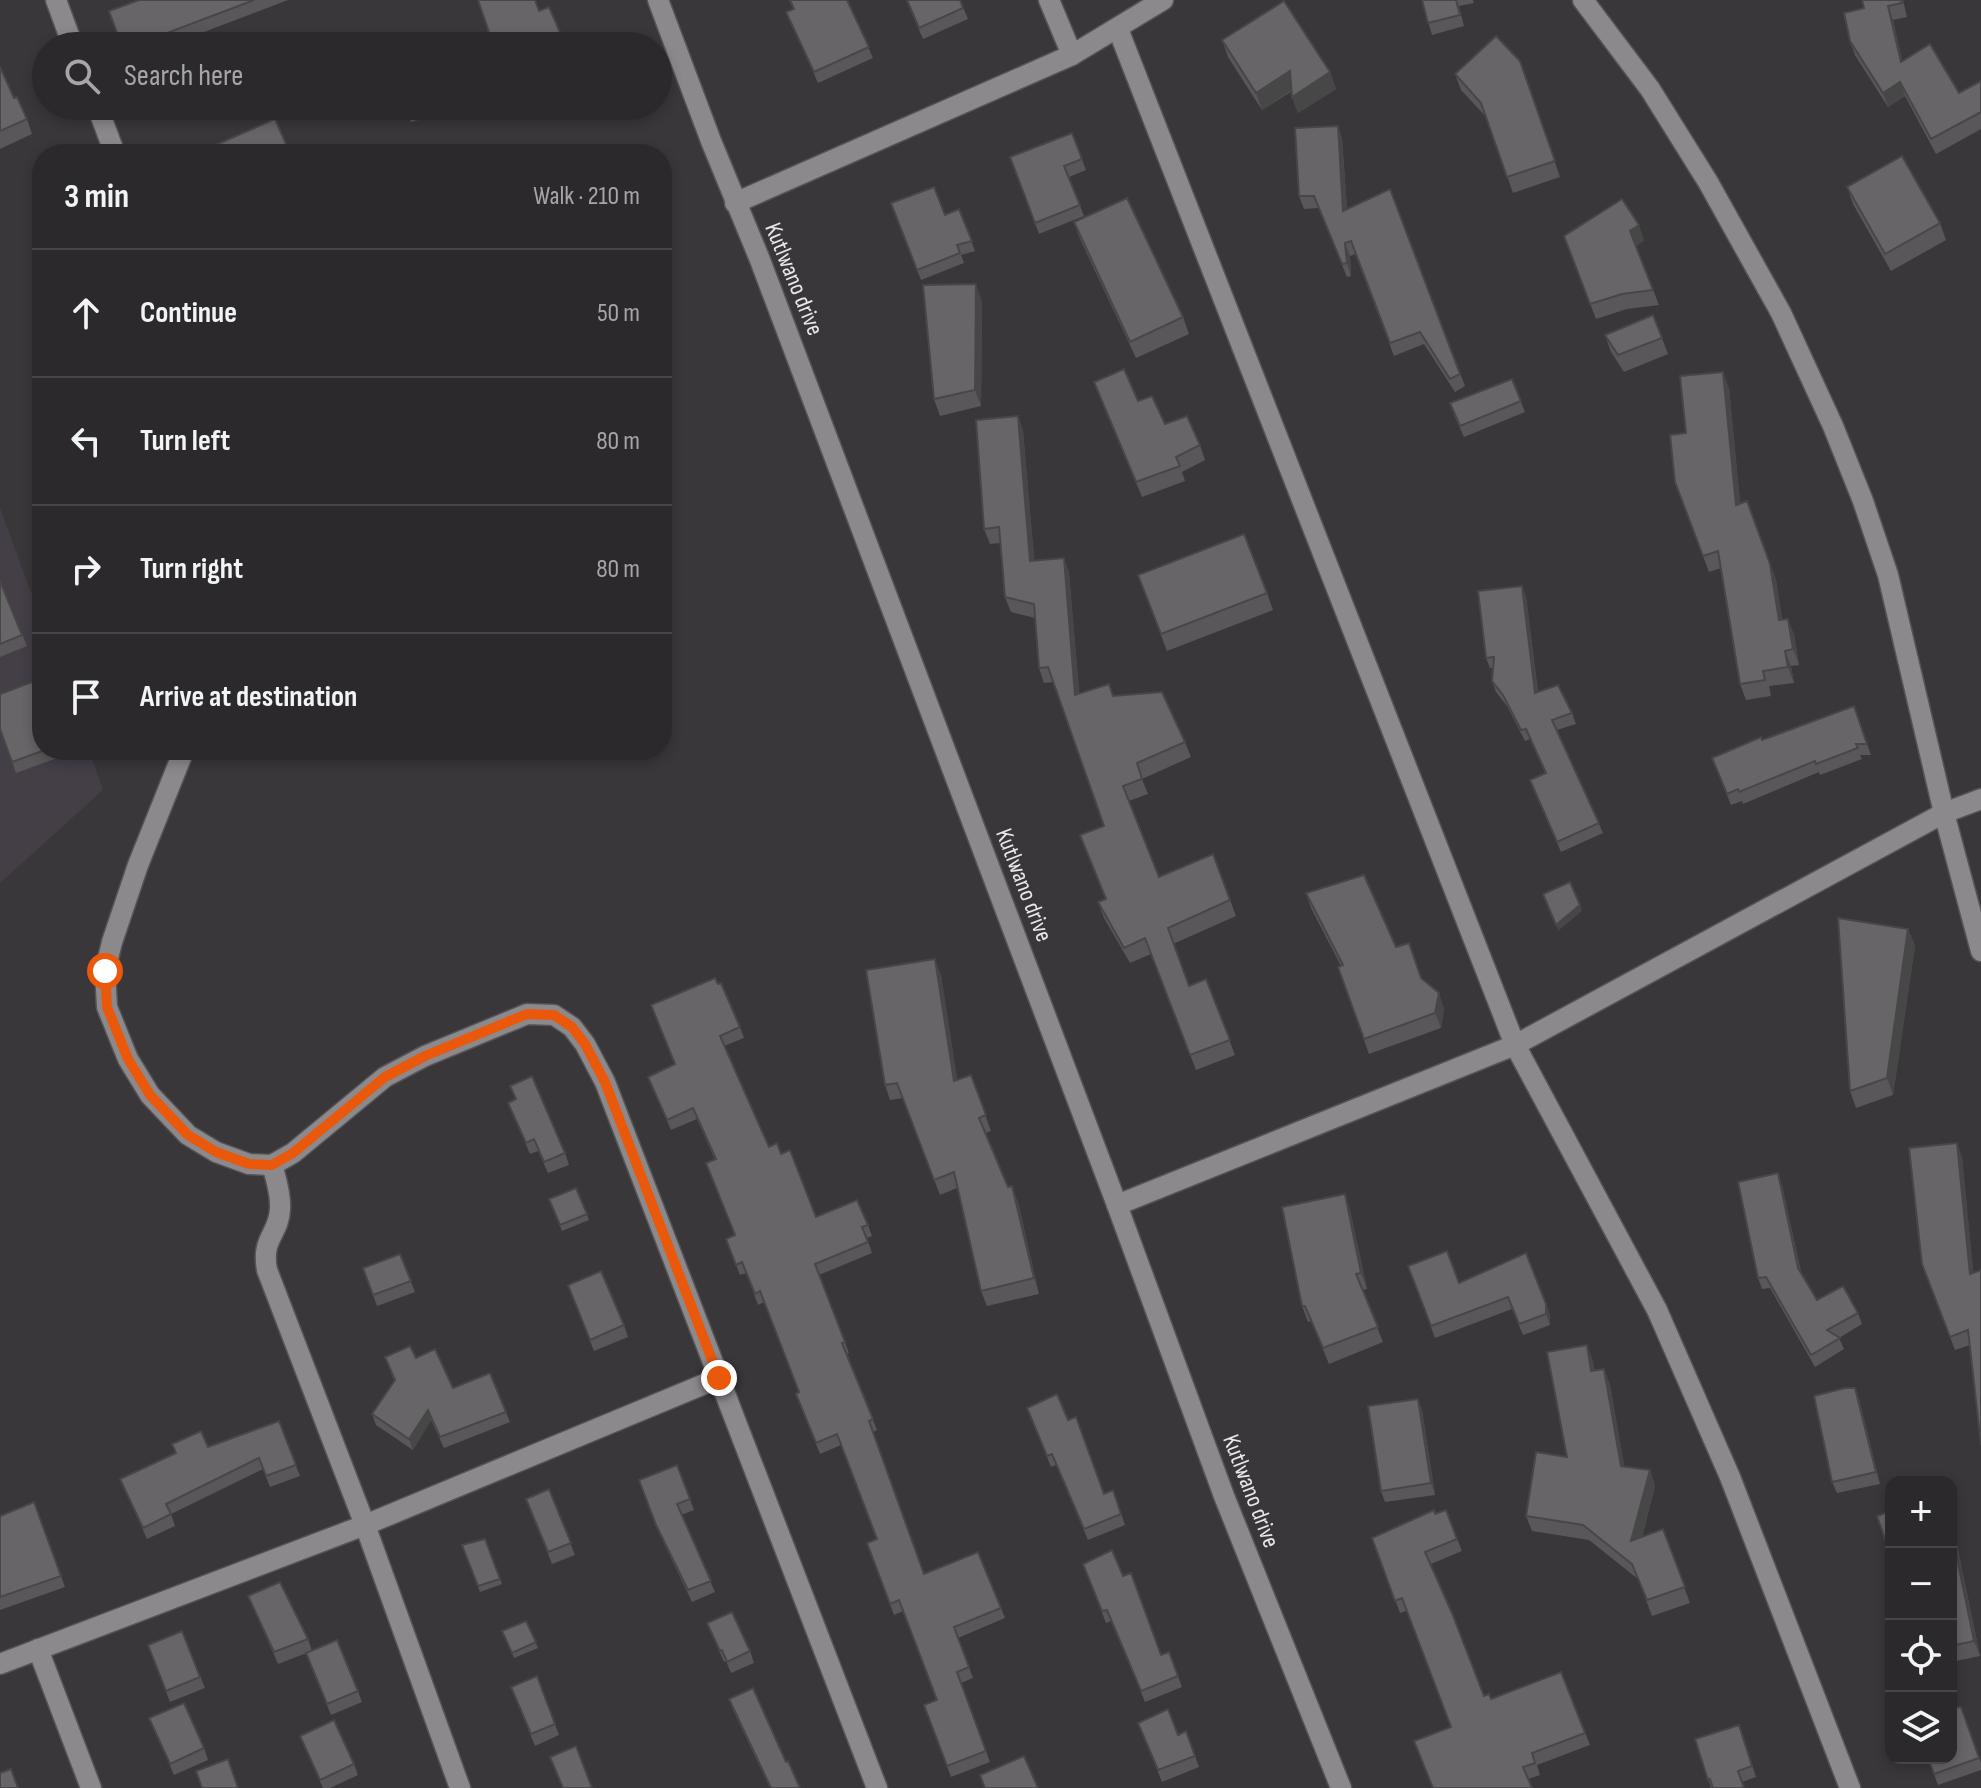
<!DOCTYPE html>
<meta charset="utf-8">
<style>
:root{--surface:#2b292b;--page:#333133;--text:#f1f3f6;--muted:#a6a6a9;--line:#474547}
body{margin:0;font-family:"Sofia Sans Condensed",sans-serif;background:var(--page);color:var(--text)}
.controls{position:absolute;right:24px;bottom:24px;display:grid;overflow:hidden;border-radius:16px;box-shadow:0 4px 12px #0003}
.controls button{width:72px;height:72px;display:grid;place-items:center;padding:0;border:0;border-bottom:2px solid var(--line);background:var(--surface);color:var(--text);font:40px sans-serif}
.stop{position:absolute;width:24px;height:24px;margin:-18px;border:6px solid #ea580c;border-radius:50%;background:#fff}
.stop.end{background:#ea580c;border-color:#fff;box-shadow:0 2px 8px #0008}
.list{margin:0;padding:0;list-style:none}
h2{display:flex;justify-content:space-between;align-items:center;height:104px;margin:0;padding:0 32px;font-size:34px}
h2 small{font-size:26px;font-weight:400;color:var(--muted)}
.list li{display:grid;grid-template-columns:52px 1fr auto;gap:24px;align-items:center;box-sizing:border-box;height:128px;padding:0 32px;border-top:2px solid var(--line)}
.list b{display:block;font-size:30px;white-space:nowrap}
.list em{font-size:26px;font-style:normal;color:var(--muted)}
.icon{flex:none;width:44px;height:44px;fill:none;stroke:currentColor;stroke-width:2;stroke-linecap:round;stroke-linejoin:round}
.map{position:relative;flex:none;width:1981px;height:1788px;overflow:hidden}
.search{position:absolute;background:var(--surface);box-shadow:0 4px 12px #0003;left:32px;top:32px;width:640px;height:88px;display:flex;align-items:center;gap:20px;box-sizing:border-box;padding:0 28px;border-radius:44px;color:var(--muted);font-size:30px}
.panel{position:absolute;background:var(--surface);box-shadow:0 4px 12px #0003;left:32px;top:144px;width:640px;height:616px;border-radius:32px}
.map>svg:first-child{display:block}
</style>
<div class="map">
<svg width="1981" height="1788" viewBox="0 0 1981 1788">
<rect width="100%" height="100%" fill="#393739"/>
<path fill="#443e46" d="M0,508L42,622V750H89L103,790L0,883Z"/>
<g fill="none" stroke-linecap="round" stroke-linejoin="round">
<g stroke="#545355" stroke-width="23">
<g id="minor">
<path d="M56,0L73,46"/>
<path d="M1049,0L1072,55"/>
<path d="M1583,0L1650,89L1708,182L1781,313L1833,426L1863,501L1888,575L1944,813L1981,951"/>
<path d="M1118,29L1515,1045L1657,1310L1730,1477L1850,1788"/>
<path d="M97,106L115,154"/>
<path d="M735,203L1072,55L1163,0"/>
<path d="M184,750L138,865L112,942L105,971L107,1007L128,1059L150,1095L188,1135L216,1152L249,1164L272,1165L293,1153L385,1077L425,1056L527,1014L554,1015L572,1027L585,1044L605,1082L877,1788"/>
<path d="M272,1165C276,1178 281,1195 280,1209C279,1235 261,1237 267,1270L365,1525L460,1788"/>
<path d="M1117,1205L1515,1045L1944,813L1981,799"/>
<path d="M38,1649L91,1788"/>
<path d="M0,1664L365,1525L719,1378"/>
</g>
</g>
<g stroke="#545355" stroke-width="23">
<path id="tertiary" d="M658,0L711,141L760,260L1117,1205L1224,1496L1341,1788"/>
</g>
<use href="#minor" stroke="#8c898c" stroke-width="20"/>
<use href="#tertiary" stroke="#8c898c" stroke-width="20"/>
</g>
<g fill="#595759">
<path d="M139,0H288L167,46H122Z"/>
<path d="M789,0H847L873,58L818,83L786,12L793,9Z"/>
<path d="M906,0H960L968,19L923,39Z"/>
<path d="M1422,0H1473L1474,3L1459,6L1464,26L1432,35Z"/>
<path d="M1862,0H1903L1907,17L1893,20L1902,61L1959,93L1981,81V129L1936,154L1905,96L1888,107L1855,55L1850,41L1864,8Z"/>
<path d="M1222,40L1330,72L1336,89L1298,113L1292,97V91L1262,110L1228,57Z"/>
<path d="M1520,61L1560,177L1513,193L1487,118L1461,90L1455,74Z"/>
<path d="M0,67L14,98L27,119L32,134L0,149Z"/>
<path d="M405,106H468L411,122Z"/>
<path d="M1072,133L1086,170L1069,177L1084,216L1039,234L1010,157Z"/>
<path d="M1342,138L1347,209L1390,189L1465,386L1455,392L1424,344L1394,356L1355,254L1350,256L1351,276L1347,277L1319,208L1304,209L1299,196Z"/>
<path d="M1847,187L1940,223L1946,240L1891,271L1853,204Z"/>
<path d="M891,203L945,215L959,209L975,251L961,255L964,263L921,280Z"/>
<path d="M1074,222L1183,317L1189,334L1136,358L1080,239Z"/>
<path d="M1564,236L1644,240L1636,246L1659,305L1627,309L1596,319Z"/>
<path d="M982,301L981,406L940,416L934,399Z"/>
<path d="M1605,335L1662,338L1668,354L1624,372L1611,352Z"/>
<path d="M1512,379L1525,412L1464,437L1454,415Z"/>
<path d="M1094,382L1138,401L1165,424L1200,445L1205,460L1182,472L1185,481L1142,497Z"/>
<path d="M1729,388L1740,503L1747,501L1776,580L1782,619L1794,634L1799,665L1791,666L1794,683L1769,686L1771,696L1746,700L1740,684L1721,568L1709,572L1675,482L1686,433Z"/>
<path d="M1018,416L1023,431L1034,560L1064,558L1069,573L1079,694L1113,696L1185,742L1191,757L1142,779L1148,794L1129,801L1159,877L1213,854L1236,916L1173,944L1189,986L1206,979L1235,1055L1196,1070L1151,954L1130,963L1104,918L1098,902L1105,900L1104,826L1053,682L1044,683L1039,668L1035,618L1011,612L1005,597L1000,543L990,544L984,529Z"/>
<path d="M1138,575L1267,593L1273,610L1167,651Z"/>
<path d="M0,581L27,646L0,657Z"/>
<path d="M1526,596L1538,692L1572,713L1576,724L1557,730L1603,833L1561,852L1530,780L1545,773L1530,739L1525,741L1507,706L1496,692L1492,681L1493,668H1490L1486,658Z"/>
<path d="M1854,706L1871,755H1860L1862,759L1820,775L1819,772L1743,804L1742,801L1731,805L1712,758Z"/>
<path d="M0,729L42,750H66L68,754L16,773Z"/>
<path d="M1306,893L1396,947L1444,1008L1441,1028L1369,1054L1338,967L1341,966L1311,908Z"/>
<path d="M1908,929L1915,946L1893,1095L1856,1108L1850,1091Z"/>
<path d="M941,975L957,1080L971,1075L991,1131L986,1133L1008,1187L1018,1202L1039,1294L987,1306L981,1291L957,1188L940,1195L903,1098L890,1100L885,1085Z"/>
<path d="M718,984L740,1027L744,1038L724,1046L769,1147L781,1154L816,1217L868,1225L872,1236L867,1238L872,1253L819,1275L849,1353L846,1354L877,1430L873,1432L924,1574L1001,1608L1005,1618L958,1638L973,1678L961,1683L990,1762L951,1777L924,1705L936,1700L903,1611L894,1615L871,1554L876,1539L841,1445L820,1454L800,1405L799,1392L764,1302L758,1305L746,1273L740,1275L726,1239L735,1236L715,1160L697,1119L671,1130L648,1077L675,1065Z"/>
<path d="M510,1086L565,1153L569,1165L548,1173L538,1151L530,1154L508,1103L516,1100Z"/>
<path d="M1962,1157L1973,1273L1970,1345L1955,1350L1922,1264Z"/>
<path d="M1782,1185L1801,1272L1817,1300L1858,1313L1862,1324L1839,1338L1844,1349L1815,1367L1770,1288L1762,1289L1758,1278Z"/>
<path d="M576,1188L589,1220L562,1231L549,1199Z"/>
<path d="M1345,1194L1350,1210L1367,1289L1362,1290L1383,1342L1329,1364L1311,1321L1308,1322L1302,1306Z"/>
<path d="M1526,1253L1550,1315V1325L1523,1335L1512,1309L1435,1338L1408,1266L1459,1283Z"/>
<path d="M400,1254L415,1292L377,1306L363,1268Z"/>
<path d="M568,1285L624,1325L628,1337L594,1351Z"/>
<path d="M385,1357L416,1358L453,1388L490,1373L510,1422L444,1448L431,1420L413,1450L376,1425L372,1414L394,1381Z"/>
<path d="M1593,1361L1594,1371L1604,1369L1610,1385L1624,1466L1650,1470L1655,1486L1642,1537L1663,1529L1690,1603L1652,1616L1638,1579L1589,1540L1532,1531L1526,1516L1567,1457Z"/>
<path d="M1855,1388L1859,1399L1880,1484L1837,1493L1832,1482Z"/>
<path d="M1027,1408L1068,1420L1104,1494L1113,1490L1125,1525L1088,1540L1056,1465L1051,1467Z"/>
<path d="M1422,1410L1435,1495L1385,1502L1381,1491Z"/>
<path d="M279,1421L300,1476L270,1487L263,1469L171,1514L175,1526L147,1539L120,1479Z"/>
<path d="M677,1465L694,1510L681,1515L715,1592L692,1602L661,1537L639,1480Z"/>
<path d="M549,1489L575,1555L552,1564L530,1510Z"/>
<path d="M34,1502L65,1587L0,1610V1516Z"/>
<path d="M1434,1510L1436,1514L1446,1510L1462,1551L1431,1564L1484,1696L1491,1699L1561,1672L1590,1745L1537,1765L1540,1775L1528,1779L1406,1611L1400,1613L1372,1538Z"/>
<path d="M1951,1528L1956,1540L1980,1656L1951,1662Z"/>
<path d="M485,1539L502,1584L480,1592L462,1545Z"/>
<path d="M1083,1564L1123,1576L1161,1655L1169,1652L1182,1687L1145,1702L1111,1621L1106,1623Z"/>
<path d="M248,1596L308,1639L312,1651L278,1664Z"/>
<path d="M526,1621L538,1648L514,1658L502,1631Z"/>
<path d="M707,1623L750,1651L754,1663L731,1673L726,1661L724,1662Z"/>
<path d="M182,1631L205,1688L170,1702L148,1645Z"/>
<path d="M310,1664L358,1691L362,1702L331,1715Z"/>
<path d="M537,1676L559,1735L535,1746L511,1687Z"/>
<path d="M729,1699L800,1788H770L733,1710Z"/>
<path d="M1961,1707L1981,1763V1770L1938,1785L1928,1758Z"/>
<path d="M149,1718L204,1748L208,1760L174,1775Z"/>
<path d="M1138,1723L1178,1735L1186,1731L1199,1767L1162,1782Z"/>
<path d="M1739,1725L1756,1777L1742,1782L1744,1788H1711L1695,1739Z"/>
<path d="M300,1736L354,1764L358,1775L330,1788H323Z"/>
</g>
<g fill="#484748">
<path d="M1888,6L1893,20L1906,76L1901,62Z"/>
<path d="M1290,71L1296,87L1262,110L1256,93Z"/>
<path d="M1330,72L1336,89L1298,113L1292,97Z"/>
<path d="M1900,82L1905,96L1888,107L1883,93Z"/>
<path d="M1338,126L1342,138L1348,223L1343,211Z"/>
<path d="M1639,225L1644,240L1635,246L1630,231Z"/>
<path d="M1345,243L1350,256L1351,276L1347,263Z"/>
<path d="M976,284L982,301L981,406L975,390Z"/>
<path d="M1723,372L1729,388L1742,521L1736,505Z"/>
<path d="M1018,416L1023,431L1036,576L1030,561Z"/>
<path d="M1064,558L1069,573L1081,710L1075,695Z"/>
<path d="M1770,564L1776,580L1785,636L1779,620Z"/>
<path d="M1522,586L1526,596L1539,704L1535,693Z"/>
<path d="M1788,619L1794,634L1799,665L1793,649Z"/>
<path d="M1785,651L1791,666L1794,683L1788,667Z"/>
<path d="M1580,905L1582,911L1558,931L1556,925Z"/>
<path d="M1908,929L1915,946L1893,1095L1887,1078Z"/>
<path d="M935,959L941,975L960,1097L954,1081Z"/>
<path d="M1439,993L1444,1008L1441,1028L1435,1013Z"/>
<path d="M1957,1143L1962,1157L1975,1287L1970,1274Z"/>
<path d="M1778,1173L1782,1185L1802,1279L1798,1268Z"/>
<path d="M1012,1186L1018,1202L1039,1294L1034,1278Z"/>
<path d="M1345,1194L1350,1210L1367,1289L1361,1273Z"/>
<path d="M1546,1304L1550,1315V1325L1546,1314Z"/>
<path d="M1587,1345L1593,1361L1597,1387L1591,1371Z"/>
<path d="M1604,1369L1610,1385L1627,1481L1621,1466Z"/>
<path d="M1855,1388L1859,1399L1880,1484L1876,1472Z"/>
<path d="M1418,1399L1422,1410L1435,1495L1431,1483Z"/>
<path d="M428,1410L431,1420L413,1450L409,1439Z"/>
<path d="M1650,1470L1655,1486L1637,1557L1631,1541Z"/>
<path d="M1951,1528L1956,1540L1980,1656L1974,1641Z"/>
</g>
<g fill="#676567" stroke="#484748" stroke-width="2">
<path d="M139,0H254L133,46H122L109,11Z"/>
<path d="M478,0H535L539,11L549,7L566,46H468L486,41L483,35L489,32Z"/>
<path d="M790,0H847L869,47L814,72L786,12L794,9Z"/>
<path d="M907,0H960L963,8L919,28Z"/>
<path d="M1422,0H1456L1460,15L1428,23Z"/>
<path d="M1862,0H1901L1902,3L1888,6L1901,62L1930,44L1959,93L1981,81V112L1931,139L1900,82L1883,93L1850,41L1844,13L1864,8Z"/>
<path d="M1284,1L1330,72L1292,97L1290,71L1256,93L1222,40Z"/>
<path d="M1496,36L1520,61L1555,161L1507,177L1481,103L1455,74Z"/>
<path d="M0,67L14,98L17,97L27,119L0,131Z"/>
<path d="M405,106H418L406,109Z"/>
<path d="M275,119L290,153L287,154H195Z"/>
<path d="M1338,126L1343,211L1390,189L1460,374L1450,379L1420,332L1390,343L1351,241L1345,243L1347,263L1342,264L1314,196H1299L1295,128Z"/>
<path d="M1072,133L1082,159L1064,166L1080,205L1035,223L1010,157Z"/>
<path d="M1902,156L1940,223L1885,254L1847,187Z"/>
<path d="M934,187L945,215L959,209L972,241L957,245L960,253L917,270L891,203Z"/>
<path d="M1127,198L1183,317L1130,342L1074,222Z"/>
<path d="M1622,199L1639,225L1630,231L1653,290L1622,294L1590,304L1564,236Z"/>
<path d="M976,284L975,390L934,399L923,285Z"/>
<path d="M1653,315L1662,338L1618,355L1605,335Z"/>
<path d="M1124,369L1138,401L1152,396L1165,424L1187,416L1200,445L1176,457L1180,466L1136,482L1094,382Z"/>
<path d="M1723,372L1736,505L1747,501L1770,564L1779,620L1788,619L1793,649L1785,651L1788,667L1763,671L1765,680L1740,684L1718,551L1703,556L1675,482L1670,435L1686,433L1680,376Z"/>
<path d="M1512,379L1521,401L1460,426L1450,403Z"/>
<path d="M1018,416L1030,561L1064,558L1075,695L1109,684L1113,696L1162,692L1185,742L1137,763L1142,779L1123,786L1159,877L1213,854L1230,900L1168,928L1189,986L1206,979L1230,1040L1190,1055L1145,938L1124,948L1098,902L1106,899L1080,835L1104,826L1048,667L1039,668L1034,604L1005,597L999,527L984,529L976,420Z"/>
<path d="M1244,534L1267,593L1161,634L1138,575Z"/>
<path d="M0,581L22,635L0,644Z"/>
<path d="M1522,586L1535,693L1558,685L1572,713L1552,720L1599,823L1557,842L1530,780L1546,773L1526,729L1521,730L1503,695L1492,681L1494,657L1486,658L1478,591Z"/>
<path d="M40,679L42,683V750H45L12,762L0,729V694Z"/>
<path d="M1854,706L1867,744H1856L1858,748L1816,764L1815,761L1739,792L1738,789L1727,794L1712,758L1761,737L1762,740Z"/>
<path d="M1364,875L1396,947L1409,943L1421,978L1439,993L1435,1013L1364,1039L1338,967L1343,965L1306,893Z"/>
<path d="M1570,882L1580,905L1556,925L1543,894Z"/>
<path d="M1838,918L1908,929L1887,1078L1850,1091Z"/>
<path d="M935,959L954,1081L971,1075L986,1115L979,1118L1008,1187L1012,1186L1034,1278L981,1291L954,1172L934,1180L897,1083L885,1085L866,970Z"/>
<path d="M715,978L718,984L721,983L740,1027L720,1036L769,1147L777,1143L781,1154L790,1150L816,1217L857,1200L868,1225L862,1227L868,1242L815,1264L845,1342L842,1343L873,1419L869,1421L924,1574L978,1552L1001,1608L954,1627L969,1667L957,1672L986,1751L947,1766L924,1705L937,1700L899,1600L890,1604L867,1543L877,1539L837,1434L816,1443L796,1394L799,1392L760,1291L755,1294L742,1262L736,1265L726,1239L735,1235L706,1163L716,1159L693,1108L667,1120L648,1077L675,1064L651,1005Z"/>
<path d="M532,1076L565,1153L544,1162L534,1139L526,1143L508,1103L516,1099L510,1086Z"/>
<path d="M1957,1143L1970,1274L1981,1270V1445L1968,1330L1950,1337L1922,1264L1909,1148Z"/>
<path d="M1778,1173L1798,1268L1817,1300L1843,1286L1858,1313L1827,1330L1840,1338L1811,1355L1766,1277L1758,1278L1738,1182Z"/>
<path d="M576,1188L587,1214L560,1225L549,1199Z"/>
<path d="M1345,1194L1361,1273L1356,1274L1378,1327L1323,1348L1305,1306H1302L1282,1207Z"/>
<path d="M1447,1251L1459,1283L1526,1253L1546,1304V1314L1519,1324L1508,1297L1431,1326L1408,1266Z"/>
<path d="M400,1254L411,1281L373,1295L363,1268Z"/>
<path d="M601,1271L624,1325L590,1340L568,1285Z"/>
<path d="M1587,1345L1591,1371L1604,1369L1621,1466L1650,1470L1631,1541L1663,1529L1685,1587L1647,1600L1632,1564L1583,1525L1526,1516L1536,1452L1567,1457L1547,1352Z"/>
<path d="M410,1346L416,1358L435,1349L453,1388L490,1373L506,1412L440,1437L428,1410L409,1439L372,1414L395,1380L385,1357Z"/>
<path d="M1845,1388H1855L1876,1472L1832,1482L1814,1396Z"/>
<path d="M1057,1394L1068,1420L1076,1417L1104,1494L1113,1490L1121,1514L1084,1529L1052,1454L1047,1456L1027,1408Z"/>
<path d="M1418,1399L1431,1483L1381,1491L1368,1406Z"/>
<path d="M279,1421L296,1465L266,1476L259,1458L166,1504L171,1514L143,1528L120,1479L176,1453L172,1444L201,1431L208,1447Z"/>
<path d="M677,1465L690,1499L677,1504L711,1581L688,1590L656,1525L639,1480Z"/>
<path d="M549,1489L571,1543L548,1552L526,1499Z"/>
<path d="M34,1502L61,1576L0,1597V1516Z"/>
<path d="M1434,1510L1435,1514L1446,1510L1457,1539L1425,1552L1452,1613L1484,1696L1489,1694L1491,1699L1561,1672L1585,1733L1532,1753L1535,1763L1523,1767L1532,1788H1433L1414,1741L1451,1727L1402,1598L1395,1601L1372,1538Z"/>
<path d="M1891,1511V1551H1889L1877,1516Z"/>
<path d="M1951,1529L1974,1641L1951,1646Z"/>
<path d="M485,1539L500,1579L478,1586L462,1545Z"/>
<path d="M1112,1550L1123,1576L1131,1573L1161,1655L1169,1652L1178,1676L1141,1691L1107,1610L1102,1611L1083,1564Z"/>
<path d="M280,1582L308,1639L274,1652L248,1596Z"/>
<path d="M732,1612L750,1651L727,1662L722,1650L720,1651L707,1623Z"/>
<path d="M526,1621L536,1642L512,1653L502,1631Z"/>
<path d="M182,1631L200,1677L166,1691L148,1645Z"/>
<path d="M337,1640L358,1691L327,1704L306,1653Z"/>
<path d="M537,1676L555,1724L531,1734L511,1687Z"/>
<path d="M753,1688L786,1762L788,1761L800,1788H771L729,1699Z"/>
<path d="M184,1703L204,1748L170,1764L149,1718Z"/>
<path d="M1961,1707L1979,1758L1934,1774L1928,1758H1951V1708Z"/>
<path d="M1168,1709L1178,1735L1186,1731L1195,1756L1158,1770L1138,1723Z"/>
<path d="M334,1720L354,1764L320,1780L300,1736Z"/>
<path d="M1739,1725L1752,1766L1738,1771L1744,1788H1713L1710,1779L1708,1780L1695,1739Z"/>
<path d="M576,1746L592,1788H563L550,1757Z"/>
<path d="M1024,1756L1038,1788H985L980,1775Z"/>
<path d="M228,1759L238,1788H202L196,1771Z"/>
<path d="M11,1769L18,1788H0V1773Z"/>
</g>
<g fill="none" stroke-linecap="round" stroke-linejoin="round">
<path stroke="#ea580c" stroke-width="10" d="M105,971L107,1007L128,1059L150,1095L188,1135L216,1152L249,1164L272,1165L293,1153L385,1077L425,1056L527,1014L554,1015L572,1027L585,1044L605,1082L719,1378"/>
</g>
<g text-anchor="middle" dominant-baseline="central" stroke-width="8" stroke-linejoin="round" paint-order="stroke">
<g font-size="24" fill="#e9e8ea" stroke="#393739">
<text transform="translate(794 279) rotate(68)">Kutlwano drive</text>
<text transform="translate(1024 885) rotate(69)">Kutlwano drive</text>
<text transform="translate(1251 1491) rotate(69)">Kutlwano drive</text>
</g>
</g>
</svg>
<div class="controls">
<button>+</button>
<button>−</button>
<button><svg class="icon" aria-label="locate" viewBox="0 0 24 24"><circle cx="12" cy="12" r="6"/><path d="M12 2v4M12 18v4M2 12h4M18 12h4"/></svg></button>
<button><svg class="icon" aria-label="layers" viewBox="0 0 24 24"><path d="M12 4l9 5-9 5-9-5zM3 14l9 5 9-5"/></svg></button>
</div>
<div class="stop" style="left:105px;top:971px"></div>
<div class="stop end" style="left:719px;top:1378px"></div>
<div class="search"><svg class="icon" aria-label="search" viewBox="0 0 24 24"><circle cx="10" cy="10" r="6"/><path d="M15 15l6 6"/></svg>Search here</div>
<section class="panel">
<h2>3 min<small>Walk · 210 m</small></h2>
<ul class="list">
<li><svg class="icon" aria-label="ahead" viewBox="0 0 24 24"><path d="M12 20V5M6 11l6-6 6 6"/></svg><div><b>Continue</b></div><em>50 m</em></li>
<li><svg class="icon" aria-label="left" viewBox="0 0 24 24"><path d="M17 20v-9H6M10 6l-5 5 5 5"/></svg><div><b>Turn left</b></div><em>80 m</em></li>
<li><svg class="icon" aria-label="right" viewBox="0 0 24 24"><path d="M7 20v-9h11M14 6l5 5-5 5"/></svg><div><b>Turn right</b></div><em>80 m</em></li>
<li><svg class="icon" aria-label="arrive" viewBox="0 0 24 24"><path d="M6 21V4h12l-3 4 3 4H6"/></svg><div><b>Arrive at destination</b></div></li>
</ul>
</section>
</div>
